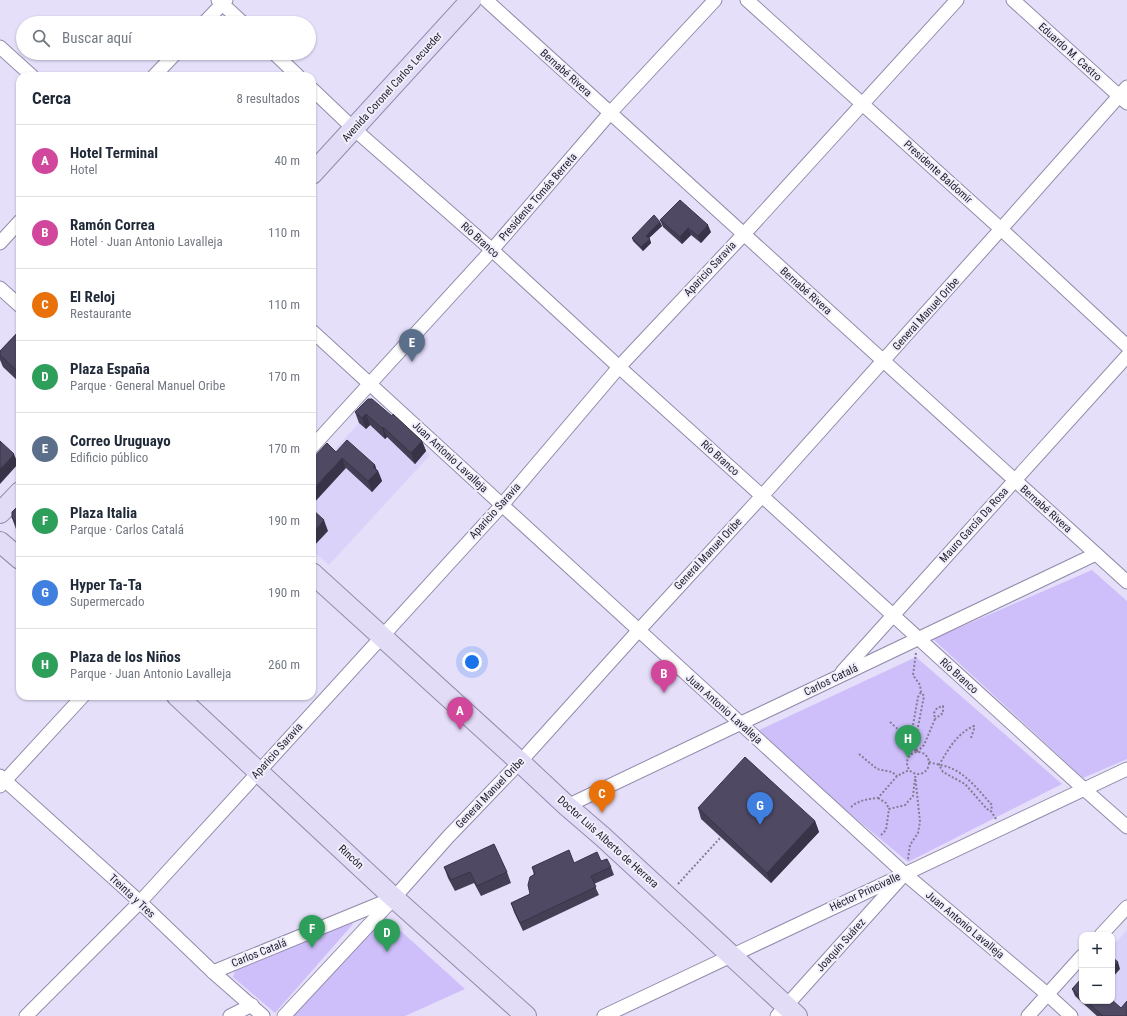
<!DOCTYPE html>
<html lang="es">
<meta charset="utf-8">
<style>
:root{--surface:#fff;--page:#f6f6f7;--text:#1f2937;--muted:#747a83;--line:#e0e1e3;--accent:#b45309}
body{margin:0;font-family:"Roboto Condensed",sans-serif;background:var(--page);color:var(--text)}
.controls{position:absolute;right:12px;bottom:12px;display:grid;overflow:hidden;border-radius:8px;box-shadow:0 1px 3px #0004}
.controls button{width:36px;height:36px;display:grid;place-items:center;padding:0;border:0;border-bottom:1px solid var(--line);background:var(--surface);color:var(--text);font:20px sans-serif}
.you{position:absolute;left:472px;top:662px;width:14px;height:14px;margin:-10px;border:3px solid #fff;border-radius:50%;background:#1a73e8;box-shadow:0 0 0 6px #1a73e833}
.badge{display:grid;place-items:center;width:26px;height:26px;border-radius:50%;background:var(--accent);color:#fff;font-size:13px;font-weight:700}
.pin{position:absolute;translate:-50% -33px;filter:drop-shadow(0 1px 2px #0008)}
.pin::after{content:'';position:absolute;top:21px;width:14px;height:12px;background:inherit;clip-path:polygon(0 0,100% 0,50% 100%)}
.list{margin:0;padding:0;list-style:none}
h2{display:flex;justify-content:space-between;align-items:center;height:52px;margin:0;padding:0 16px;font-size:17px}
h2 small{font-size:13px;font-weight:400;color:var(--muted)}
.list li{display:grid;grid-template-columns:26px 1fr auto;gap:12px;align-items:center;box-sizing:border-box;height:72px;padding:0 16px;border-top:1px solid var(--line)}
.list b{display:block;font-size:15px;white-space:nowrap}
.list p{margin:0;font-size:13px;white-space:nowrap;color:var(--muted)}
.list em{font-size:13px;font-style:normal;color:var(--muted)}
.icon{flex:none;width:22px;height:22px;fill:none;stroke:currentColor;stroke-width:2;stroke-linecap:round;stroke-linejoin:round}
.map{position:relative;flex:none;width:1127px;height:1016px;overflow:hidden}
.search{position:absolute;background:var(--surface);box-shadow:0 1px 3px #0004;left:16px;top:16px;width:300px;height:44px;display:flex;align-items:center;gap:10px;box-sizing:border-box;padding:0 14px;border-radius:22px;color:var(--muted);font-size:15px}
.panel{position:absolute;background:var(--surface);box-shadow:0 1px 3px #0004;left:16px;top:72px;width:300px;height:628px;border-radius:12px}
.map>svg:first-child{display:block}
</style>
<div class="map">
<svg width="1127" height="1016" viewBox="0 0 1127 1016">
<rect width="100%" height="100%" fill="#e5dffa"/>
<g fill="#dbd2fa">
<path d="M372,409L397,425L430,455L329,565L312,550V474Z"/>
<path d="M1127,930V1016H1097L1075,996L1082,1001H1112V947Z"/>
</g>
<g fill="#cebffb">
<path d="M1092,570L1127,601V759L1083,778L933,639Z"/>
<path d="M916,657L1062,784L908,862L753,733Z"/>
<path d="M383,915L465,989L405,1016H291Z"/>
<path d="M351,922L353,924L275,1013L233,977L235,971Z"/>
</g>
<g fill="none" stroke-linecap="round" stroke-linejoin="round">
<g stroke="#928baa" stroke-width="15">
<g id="minor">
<path d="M218,0L243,23"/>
<path d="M486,0L1127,582"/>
<path d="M747,0L1001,229L1127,346"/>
<path d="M1013,0L1127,103"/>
<path d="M204,23L226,0"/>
<path d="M0,47L32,76"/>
<path d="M274,53L298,76"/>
<path d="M154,76L176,53"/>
<path d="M312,89L354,129L492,250L619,367L762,496L1084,789L1127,827"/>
<path d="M0,243L20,221"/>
<path d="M0,288L20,306"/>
<path d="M312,331L905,874L1047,994L1071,1016"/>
<path d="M312,447L492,250L610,113L715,0"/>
<path d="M842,672L1127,356"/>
<path d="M0,776L140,902L213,972L263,1016"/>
<path d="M0,786L83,696"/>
<path d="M567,806L1096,554"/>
<path d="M1101,935L1127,907"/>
<path d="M213,972L391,899"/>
<path d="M26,1016L140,902L502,505L619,367L744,234L957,0"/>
<path d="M230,1016L252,1005"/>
<path d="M284,1016L394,898L448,837L520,762L639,630L762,496L1001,229L1127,87"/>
<path d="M604,1016L1127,769"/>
<path d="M777,1016L901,878"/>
<path d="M1028,1016L1082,956"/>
</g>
</g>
<g stroke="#948cad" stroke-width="22">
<g id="primary">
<path d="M312,174L471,0"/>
<path d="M0,513L20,492"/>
<path d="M0,542L20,559"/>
<path d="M312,573L520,762L567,806L603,837L797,1016"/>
<path d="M177,696L394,898L526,1016"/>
</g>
</g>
<g stroke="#827d91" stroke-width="2" stroke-dasharray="2 2" stroke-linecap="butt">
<path d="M916,653L913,675L920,685L921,692L924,696L916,737L917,752"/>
<path d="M890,722L901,732L911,734"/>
<path d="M971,738L974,729V726C957,733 948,750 939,765L943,772L965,784L987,809L991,811"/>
<path d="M916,751L910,742L918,697L921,692"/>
<circle cx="918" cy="763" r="11"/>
<path d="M917,752L924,745L935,719L934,713L937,708L943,706V713L935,719"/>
<path d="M859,754L877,769L892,772L897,776"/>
<path d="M929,762C935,764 942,765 948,767C966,773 979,791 992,805L991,811L996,819"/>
<path d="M878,798L886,803L889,809"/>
<path d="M851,807C859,800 868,799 878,798L897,776L909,770"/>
<path d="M881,835L886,830L889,809L905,805L913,796L915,779"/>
<path d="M908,859L910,845L918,833L920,822L915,774"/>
<path d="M678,884L721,837"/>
</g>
<use href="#minor" stroke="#fff" stroke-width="13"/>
<use href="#primary" stroke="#e2dcf7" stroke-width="20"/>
</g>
<g fill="#453f56">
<path d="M660,220L711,232L701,243L691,235L682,244L663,227Z"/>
<path d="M660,222L662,226L649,238L651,243L643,251L633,241L632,238Z"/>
<path d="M20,330V383L3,367L0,360V351Z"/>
<path d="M355,412L392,416L422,441L426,451L415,464L387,437L385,439L370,425L366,429L359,423Z"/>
<path d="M336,452L375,465L376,470L378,471L382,481L372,492L346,468Z"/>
<path d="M20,504V532L16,529L12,518Z"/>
<path d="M698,808L815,821L819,832L771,883L701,819Z"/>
<path d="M601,861L611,867L614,875L594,884L599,895L523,931L514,912L511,903L530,894L534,875L532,867L574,863Z"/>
<path d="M444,867L507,872L511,883L481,896L474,883L455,891L448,878Z"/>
<path d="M1082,978V1001H1112L1127,1016H1097L1075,996L1072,989Z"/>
</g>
<g fill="#383346">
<path d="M660,222L662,226L648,239L646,236Z"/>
<path d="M708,225L711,232L701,243L698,236Z"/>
<path d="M688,228L691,235L682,244L680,237Z"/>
<path d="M650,239L651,243L643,251L641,247Z"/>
<path d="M366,414L370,425L366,429L362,418Z"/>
<path d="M383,427L387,437L385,439L382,428Z"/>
<path d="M422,441L426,451L415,464L411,453Z"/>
<path d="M14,454L18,464L0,484V469Z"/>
<path d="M342,458L346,468L312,505V490Z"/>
<path d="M375,465L377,471H378L382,481L372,492L368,481L373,467Z"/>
<path d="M324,520L328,531L312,548V533Z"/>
<path d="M815,821L819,832L771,883L767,873Z"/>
<path d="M1118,962L1120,969L1112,978V968Z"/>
<path d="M1112,987L1114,993L1112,996Z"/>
</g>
<g fill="#504964" stroke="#383346">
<path d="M680,200L708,225L698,236L688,228L680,237L660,220Z"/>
<path d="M654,215L660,222L646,236L650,239L641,247L632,238Z"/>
<path d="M20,330V374L0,355V351Z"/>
<path d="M368,399H372L392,416L393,414L422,441L411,453L383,427L382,428L366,414L362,418L355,412Z"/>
<path d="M347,440L375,465L373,467L378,471L368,481L342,458L312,490V459L327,443L336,452Z"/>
<path d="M0,441L14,454L0,469Z"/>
<path d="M20,504V525L12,518V512Z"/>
<path d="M312,509L324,520L312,533Z"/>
<path d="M745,757L815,821L767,873L698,808Z"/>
<path d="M494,844L507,872L477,886L470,872L451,880L444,867Z"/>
<path d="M569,850L574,863L597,852L601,861L607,859L611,867L591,876L596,887L520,923L511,903L530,894L528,885L530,877L535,874L532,867Z"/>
<path d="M1112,957L1118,962L1112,968Z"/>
<path d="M1082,978V998L1072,989Z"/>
<path d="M1112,1000L1121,1008L1127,1001V1016H1103L1086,1001H1112Z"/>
</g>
<g text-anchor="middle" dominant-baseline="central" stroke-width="4" stroke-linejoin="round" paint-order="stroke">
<g font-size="11" fill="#25222f" stroke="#f1eefc">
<text transform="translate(1070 52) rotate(42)">Eduardo M. Castro</text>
<text transform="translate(566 73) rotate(42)">Bernabé Rivera</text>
<text transform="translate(392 87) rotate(-48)">Avenida Coronel Carlos Lecueder</text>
<text transform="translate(938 172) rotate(42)">Presidente Baldomir</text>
<text transform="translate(538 197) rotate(-49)">Presidente Tomás Berreta</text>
<text transform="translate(480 240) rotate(42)">Río Branco</text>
<text transform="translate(710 269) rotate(-47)">Aparicio Saravia</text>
<text transform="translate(806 291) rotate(42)">Bernabé Rivera</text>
<text transform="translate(926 314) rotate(-48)">General Manuel Oribe</text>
<text transform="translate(450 457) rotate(43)">Juan Antonio Lavalleja</text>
<text transform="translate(720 458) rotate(42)">Río Branco</text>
<text transform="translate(1046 509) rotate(42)">Bernabé Rivera</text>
<text transform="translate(495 511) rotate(-48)">Aparicio Saravia</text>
<text transform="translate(974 525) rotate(-48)">Mauro García Da Rosa</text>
<text transform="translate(708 554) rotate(-47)">General Manuel Oribe</text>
<text transform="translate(959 676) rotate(42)">Río Branco</text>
<text transform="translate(831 680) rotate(-26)">Carlos Catalá</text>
<text transform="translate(724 709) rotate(42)">Juan Antonio Lavalleja</text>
<text transform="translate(277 751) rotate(-48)">Aparicio Saravia</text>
<text transform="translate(490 793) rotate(-46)">General Manuel Oribe</text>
<text transform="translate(608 842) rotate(42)">Doctor Luis Alberto de Herrera</text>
<text transform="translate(351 857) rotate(43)">Rincón</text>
<text transform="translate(865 892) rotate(-25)">Héctor Princivalle</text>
<text transform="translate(132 896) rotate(43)">Treinta y Tres</text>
<text transform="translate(965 925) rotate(40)">Juan Antonio Lavalleja</text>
<text transform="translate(841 945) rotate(-48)">Joaquín Suárez</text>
<text transform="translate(259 953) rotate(-22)">Carlos Catalá</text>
</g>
</g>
</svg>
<div class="controls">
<button>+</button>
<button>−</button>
</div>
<div class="you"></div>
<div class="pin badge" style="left:460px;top:730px;background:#d1479c">A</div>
<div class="pin badge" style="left:664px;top:693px;background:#d1479c">B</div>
<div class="pin badge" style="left:602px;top:813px;background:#e8710a">C</div>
<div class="pin badge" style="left:387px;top:952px;background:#2e9e5b">D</div>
<div class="pin badge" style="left:412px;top:362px;background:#5c6f8a">E</div>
<div class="pin badge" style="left:312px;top:948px;background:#2e9e5b">F</div>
<div class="pin badge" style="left:760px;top:825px;background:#3f7fe0">G</div>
<div class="pin badge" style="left:908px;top:758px;background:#2e9e5b">H</div>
<div class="search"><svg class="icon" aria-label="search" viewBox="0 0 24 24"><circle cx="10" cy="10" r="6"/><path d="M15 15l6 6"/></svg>Buscar aquí</div>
<section class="panel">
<h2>Cerca<small>8 resultados</small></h2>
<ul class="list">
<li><span class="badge" style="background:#d1479c">A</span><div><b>Hotel Terminal</b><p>Hotel</p></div><em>40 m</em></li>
<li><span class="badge" style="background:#d1479c">B</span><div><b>Ramón Correa</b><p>Hotel · Juan Antonio Lavalleja</p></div><em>110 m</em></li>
<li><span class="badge" style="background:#e8710a">C</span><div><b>El Reloj</b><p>Restaurante</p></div><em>110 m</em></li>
<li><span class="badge" style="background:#2e9e5b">D</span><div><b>Plaza España</b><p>Parque · General Manuel Oribe</p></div><em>170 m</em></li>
<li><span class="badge" style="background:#5c6f8a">E</span><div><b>Correo Uruguayo</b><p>Edificio público</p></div><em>170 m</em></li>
<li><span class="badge" style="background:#2e9e5b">F</span><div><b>Plaza Italia</b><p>Parque · Carlos Catalá</p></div><em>190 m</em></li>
<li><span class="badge" style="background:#3f7fe0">G</span><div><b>Hyper Ta-Ta</b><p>Supermercado</p></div><em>190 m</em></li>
<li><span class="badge" style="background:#2e9e5b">H</span><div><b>Plaza de los Niños</b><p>Parque · Juan Antonio Lavalleja</p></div><em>260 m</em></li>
</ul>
</section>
</div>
